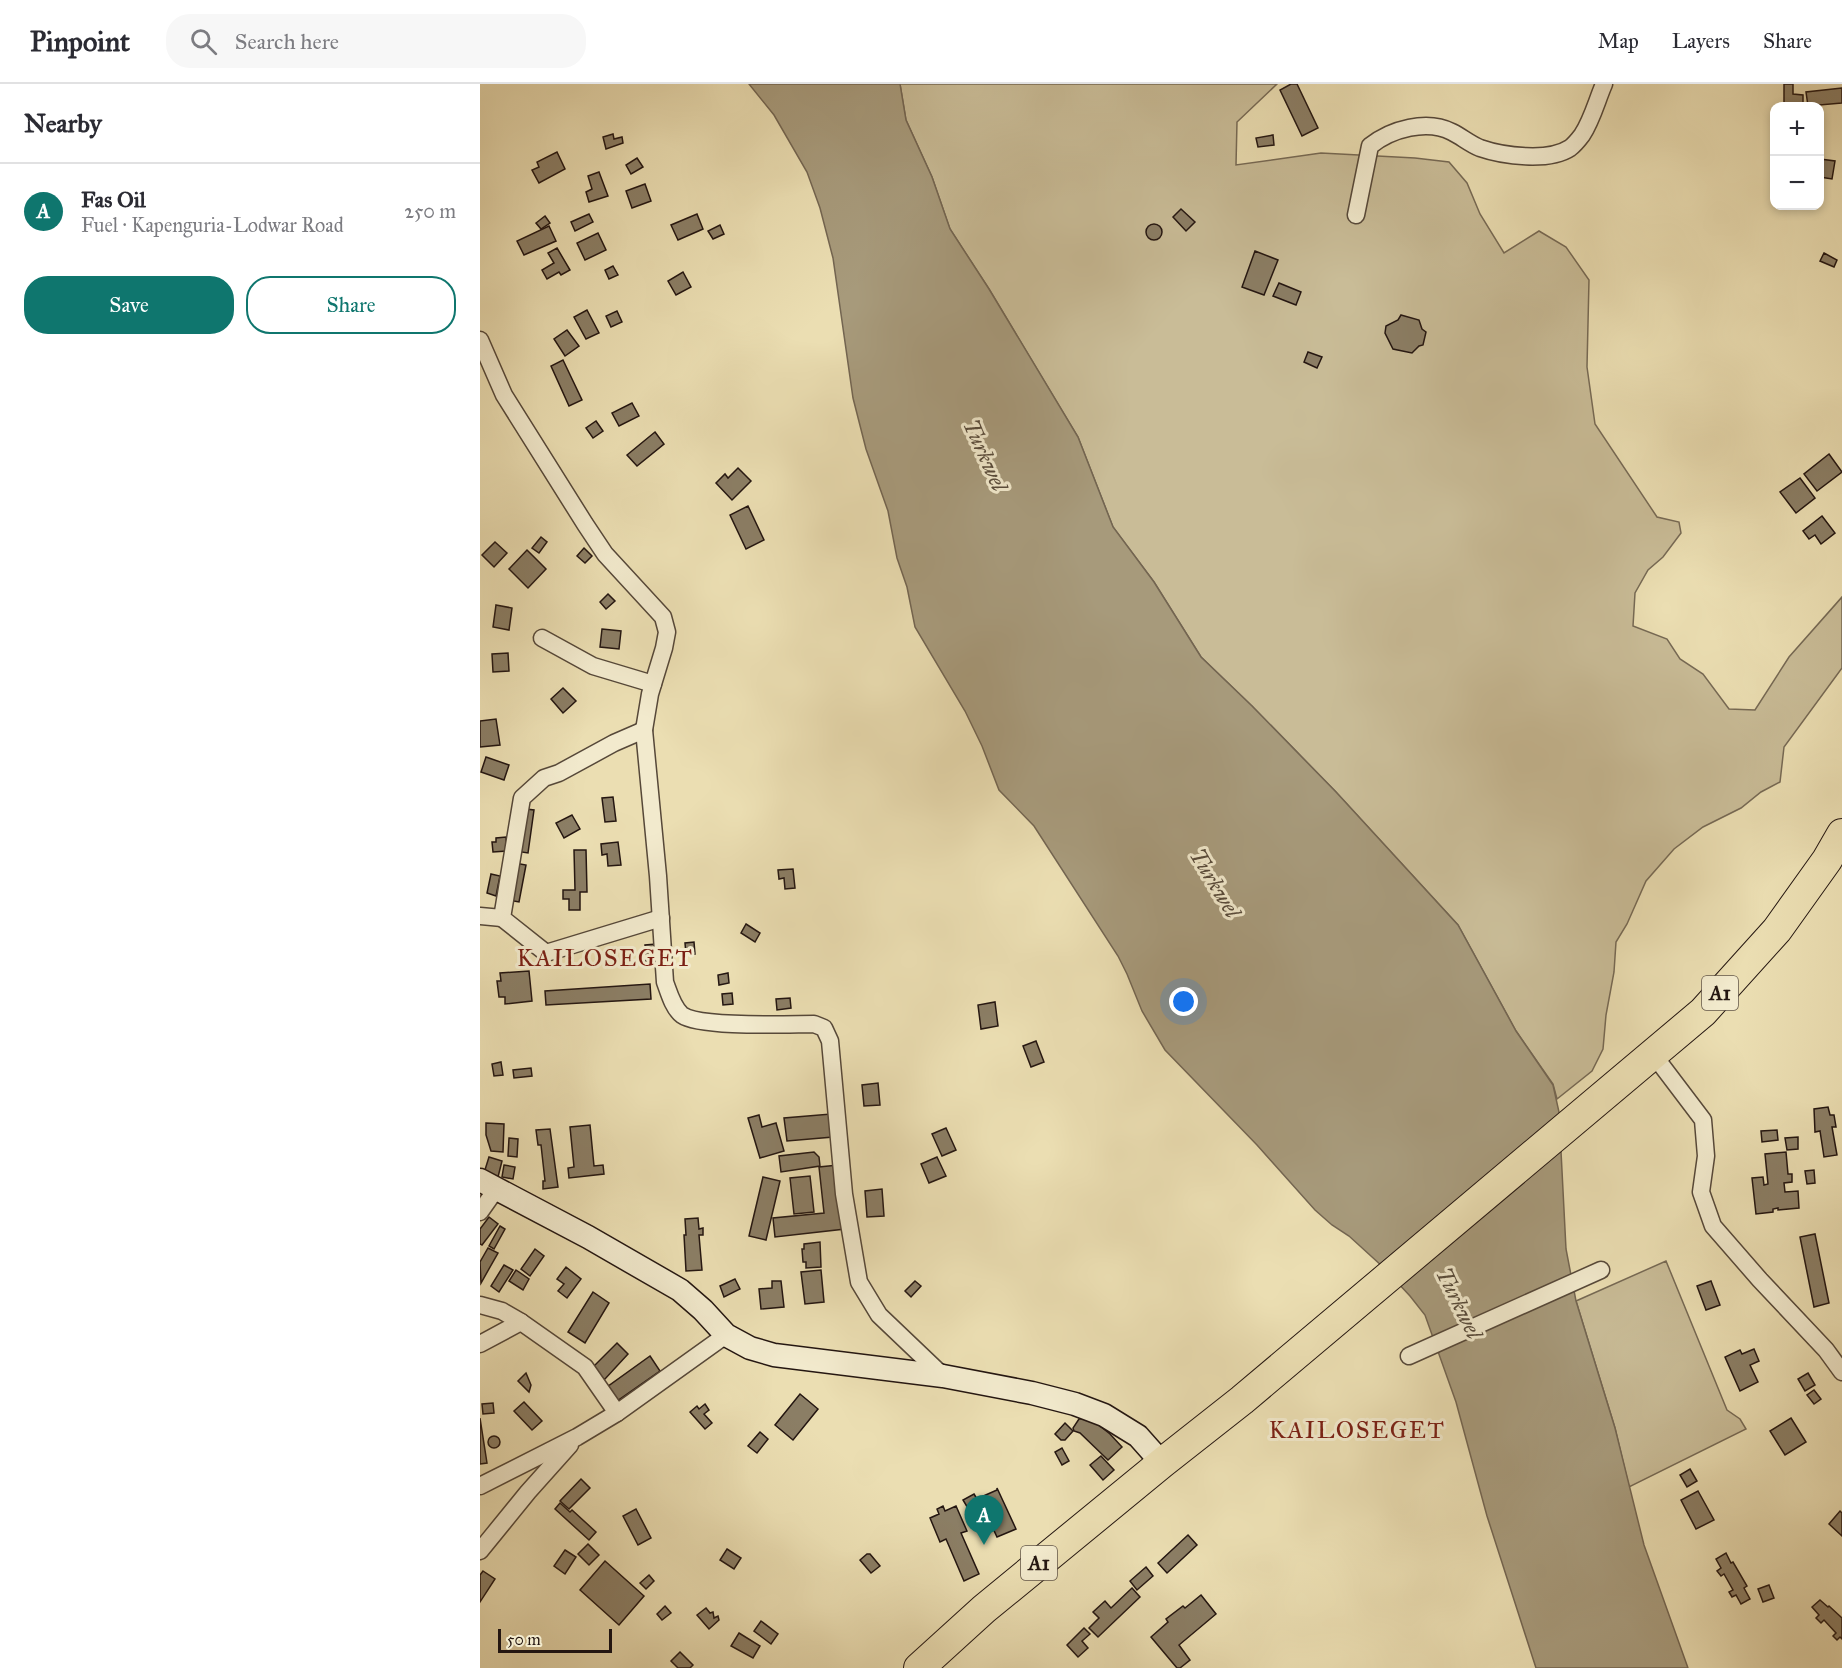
<!DOCTYPE html>
<meta charset="utf-8">
<style>
:root{--surface:#fff;--page:#f7f7f7;--text:#2b2b33;--muted:#7c7c81;--line:#e1e1e2;--accent:#0f766e}
body{margin:0;font-family:"IM FELL Great Primer",serif;background:var(--page);color:var(--text)}
.controls{position:absolute;right:18px;top:18px;display:grid;overflow:hidden;border-radius:12px;box-shadow:0 3px 9px #0003}
.controls button{width:54px;height:54px;display:grid;place-items:center;padding:0;border:0;border-bottom:2px solid var(--line);background:var(--surface);color:var(--text);font:30px sans-serif}
.scale{position:absolute;left:18px;bottom:15px;width:114px;box-sizing:border-box;padding-left:6px;border:3px solid #241611;border-top:0;font-size:16px;line-height:21px;white-space:nowrap;color:#241611;-webkit-text-stroke:4px #f2eacd;paint-order:stroke}
.you{position:absolute;left:704px;top:918px;width:21px;height:21px;margin:-15px;border:4px solid #fff;border-radius:50%;background:#1a73e8;box-shadow:0 0 0 9px #1a73e833}
.badge{display:grid;place-items:center;width:39px;height:39px;border-radius:50%;background:var(--accent);color:#fff;font-size:20px;font-weight:700}
.pin{position:absolute;translate:-50% -50px;filter:drop-shadow(0 2px 3px #0008)}
.pin::after{content:'';position:absolute;top:32px;width:21px;height:18px;background:inherit;clip-path:polygon(0 0,100% 0,50% 100%)}
.list{margin:0;padding:0;list-style:none}
h2{display:flex;justify-content:space-between;align-items:center;height:78px;margin:0;padding:0 24px;font-size:26px}
h2 small{font-size:20px;font-weight:400;color:var(--muted)}
.list li{display:grid;grid-template-columns:39px 1fr auto;gap:18px;align-items:center;box-sizing:border-box;height:96px;padding:0 24px;border-top:2px solid var(--line)}
.list b{display:block;font-size:22px;white-space:nowrap}
.list p{margin:0;font-size:20px;white-space:nowrap;color:var(--muted)}
.list em{font-size:20px;font-style:normal;color:var(--muted)}
.actions{display:flex;gap:12px;padding:18px 24px}
.actions a{flex:1;padding:14px 0;border:2px solid var(--accent);border-radius:24px;text-align:center;font-size:21px;color:var(--accent)}
.actions .main{background:var(--accent);color:#fff}
.icon{flex:none;width:33px;height:33px;fill:none;stroke:currentColor;stroke-width:2;stroke-linecap:round;stroke-linejoin:round}
.map{position:relative;flex:none;width:1362px;height:1584px;overflow:hidden}
header{display:flex;align-items:center;gap:36px;box-sizing:border-box;height:84px;padding:0 30px;background:var(--surface);border-bottom:2px solid var(--line)}
header strong{font-size:28px}
nav{display:flex;gap:33px;margin-inline-start:auto;font-size:21px}
.search{width:420px;height:54px;background:var(--page);display:flex;align-items:center;gap:15px;box-sizing:border-box;padding:0 21px;border-radius:24px;color:var(--muted);font-size:22px}
main{display:flex}
aside{flex:1;background:var(--surface)}
.map>svg:first-child{display:block}
</style>
<header>
<strong>Pinpoint</strong>
<div class="search"><svg class="icon" aria-label="search" viewBox="0 0 24 24"><circle cx="10" cy="10" r="6"/><path d="M15 15l6 6"/></svg>Search here</div>
<nav><a>Map</a><a>Layers</a><a>Share</a></nav>
</header>
<main>
<aside>
<h2>Nearby<small></small></h2>
<ul class="list">
<li><span class="badge">A</span><div><b>Fas Oil</b><p>Fuel · Kapenguria-Lodwar Road</p></div><em>250 m</em></li>
</ul>
<div class="actions"><a class="main">Save</a><a>Share</a></div>
</aside>
<div class="map">
<svg width="1362" height="1584" viewBox="0 0 1362 1584">
<rect width="100%" height="100%" fill="#ebdeb2"/>
<filter id="stains"><feTurbulence type="fractalNoise" baseFrequency=".00333" numOctaves="4"/><feColorMatrix values="0 0 0 0 .2 0 0 0 0 .09 0 0 0 0 .02 0 0 0 .5 -.17"/></filter>
<radialGradient id="worn" r=".72"><stop offset=".6" stop-color="#630" stop-opacity="0"/><stop offset="1" stop-color="#630" stop-opacity=".3"/></radialGradient>
<g fill="#c9bc97" stroke="#766954" stroke-width="1.5">
<path d="M420,0H797L757,38L756,81L841,69L935,74L969,78L987,99L1000,130L1024,169L1059,147L1086,163L1109,196L1107,283L1115,340L1177,433L1199,438L1201,449L1183,473L1168,486L1155,509L1153,542L1187,555L1200,575L1223,590L1249,625L1275,626L1309,573L1362,513V584L1304,663L1300,698L1281,708L1261,724L1223,743L1194,765L1166,797L1147,840L1136,858L1134,888L1126,931L1123,965L1112,987L1077,1015L1073,1000L1036,947L978,841L856,708L772,622L721,573L674,498L633,443L598,353L509,205L470,145L452,93L426,36Z"/>
<path d="M1186,1177L1247,1326L1260,1335L1266,1345L1149,1403L1135,1344L1096,1217Z"/>
</g>
<path fill="#a79a7b" stroke="#736551" stroke-width="1.5" d="M269,0H420L426,36L452,93L470,145L509,205L598,353L633,443L674,498L721,573L772,622L856,708L978,841L1036,947L1073,1001L1079,1028L1086,1165L1096,1217L1135,1344L1164,1461L1208,1584H1056L1007,1432L976,1318L945,1231L930,1212L903,1183L869,1152L852,1141L835,1126L777,1061L685,966L662,927L647,890L638,872L554,742L519,706L502,662L485,627L435,543L427,503L417,474L408,427L386,365L373,314L353,174L340,124L327,88L294,31Z"/>
<g fill="#8b7e65" stroke="#241611" stroke-width="1.5">
<path d="M811,0H817L838,44L822,52L800,6Z"/>
<path d="M1304,0H1313V10L1323,11V22H1304Z"/>
<path d="M1362,4V19L1328,22L1326,8Z"/>
<path d="M133,50L134,55L142,53L143,59L126,65L123,53Z"/>
<path d="M793,51L794,61L778,63L776,54Z"/>
<path d="M77,68L85,85L59,99L52,86L59,83L57,78Z"/>
<path d="M157,74L163,83L151,90L146,81Z"/>
<path d="M1340,75L1355,77L1352,95L1340,93Z"/>
<path d="M119,88L128,112L109,118L106,108L112,105L108,92Z"/>
<path d="M165,100L171,117L152,124L146,107Z"/>
<path d="M701,125L715,138L706,147L693,133Z"/>
<path d="M109,130L113,138L95,147L91,138Z"/>
<path d="M217,130L223,145L198,156L191,141Z"/>
<path d="M65,132L70,139L61,145L56,139Z"/>
<circle cx="674" cy="148" r="8"/>
<path d="M240,141L244,150L233,155L228,147Z"/>
<path d="M69,142L76,157L44,171L37,157Z"/>
<path d="M118,149L126,166L105,176L97,159Z"/>
<path d="M77,164L90,186L81,191L79,188L67,195L62,186L74,179L68,169Z"/>
<path d="M775,167L798,176L784,211L762,203Z"/>
<path d="M1344,169L1357,176L1354,183L1340,177Z"/>
<path d="M133,182L138,191L129,195L125,186Z"/>
<path d="M203,188L211,203L196,211L188,197Z"/>
<path d="M799,199L821,208L816,221L793,212Z"/>
<path d="M107,226L119,249L106,255L94,233Z"/>
<path d="M137,227L142,238L131,243L126,232Z"/>
<path d="M921,231L939,236L942,245L946,248L943,261L939,262L932,269L913,265L905,249L906,242L918,236Z"/>
<path d="M87,246L99,262L85,272L74,255Z"/>
<path d="M828,268L842,273L837,284L824,278Z"/>
<path d="M83,276L102,316L89,322L71,282Z"/>
<path d="M152,319L159,332L139,342L132,329Z"/>
<path d="M116,337L123,347L113,354L106,344Z"/>
<path d="M175,348L184,360L157,382L147,371Z"/>
<path d="M1349,370L1362,388L1337,407L1324,390Z"/>
<path d="M258,384L271,397L252,416L236,399L245,390L248,394Z"/>
<path d="M1320,394L1335,414L1316,429L1300,408Z"/>
<path d="M268,422L284,456L266,465L250,431Z"/>
<path d="M1342,432L1355,449L1341,460L1335,451L1329,455L1323,447Z"/>
<path d="M61,453L67,458L59,469L52,464Z"/>
<path d="M15,458L27,469L14,483L2,471Z"/>
<path d="M104,464L112,472L105,479L97,472Z"/>
<path d="M47,466L66,485L48,504L29,485Z"/>
<path d="M128,510L135,517L126,525L120,518Z"/>
<path d="M16,521L32,524L29,546L13,543Z"/>
<path d="M122,545L141,547L139,565L120,563Z"/>
<path d="M28,569L29,587L13,588L12,570Z"/>
<path d="M83,604L96,617L83,629L71,615Z"/>
<path d="M16,635L20,661L0,663V637Z"/>
<path d="M6,673L29,681L24,696L1,688Z"/>
<path d="M133,713L136,737L125,738L122,714Z"/>
<path d="M46,725L54,726L48,769L35,767Z"/>
<path d="M92,731L100,745L84,754L76,739Z"/>
<path d="M26,753L27,767L13,768L12,758H16V754Z"/>
<path d="M138,758L141,781L128,782L127,770L122,771L121,760Z"/>
<path d="M94,766H106L107,808H100V826H89V815H83V806H95Z"/>
<path d="M35,779L46,781L39,818L28,816Z"/>
<path d="M313,785L315,804L305,805L304,794L299,795L298,786Z"/>
<path d="M11,790L20,792L16,812L7,809Z"/>
<path d="M266,840L280,849L275,858L261,849Z"/>
<path d="M214,858L215,870L206,871L205,859Z"/>
<path d="M176,860L177,880L166,881L165,861Z"/>
<path d="M49,887L52,917L25,920V913H19L17,897H21L20,889Z"/>
<path d="M248,889L249,899L239,901L238,891Z"/>
<path d="M170,900L171,915L66,921L65,907Z"/>
<path d="M252,909L253,920L243,921L242,910Z"/>
<path d="M310,914L311,924L297,926L296,915Z"/>
<path d="M515,918L518,942L501,945L498,921Z"/>
<path d="M556,957L564,978L551,983L543,962Z"/>
<path d="M21,978L23,991L14,992L12,980Z"/>
<path d="M51,984L52,992L34,994L33,986Z"/>
<path d="M398,999L400,1021L384,1022L382,1001Z"/>
<path d="M1348,1023L1350,1031H1354L1356,1043H1352L1357,1071L1344,1073L1340,1047L1335,1048L1334,1025Z"/>
<path d="M351,1030L353,1053L307,1057L304,1034Z"/>
<path d="M279,1031L282,1043L296,1039L304,1067L280,1074L268,1034Z"/>
<path d="M6,1039L24,1040L23,1068L11,1067L6,1051Z"/>
<path d="M110,1041L114,1082L123,1081L124,1090L89,1094L88,1084L94,1083L90,1043Z"/>
<path d="M466,1044L476,1066L462,1072L452,1050Z"/>
<path d="M70,1045L78,1103L63,1105V1097H65L61,1061H58L56,1046Z"/>
<path d="M1297,1046L1298,1056L1282,1058L1281,1047Z"/>
<path d="M1318,1053V1065L1307,1066L1305,1054Z"/>
<path d="M29,1054L38,1055L37,1073L28,1072Z"/>
<path d="M334,1068L339,1073L340,1082L301,1088L299,1072Z"/>
<path d="M1306,1068L1308,1090H1312V1098L1304,1099L1305,1108L1318,1107L1319,1124L1298,1126V1124L1293,1125V1128L1276,1130L1272,1094L1283,1093L1284,1101L1288,1100L1285,1070Z"/>
<path d="M9,1073L22,1077L18,1093L4,1089Z"/>
<path d="M457,1073L466,1092L449,1099L441,1080Z"/>
<path d="M24,1081L35,1083L33,1095L22,1093Z"/>
<path d="M358,1081L365,1145L295,1153L293,1134L344,1129L339,1083Z"/>
<path d="M1334,1086L1335,1099L1327,1100L1325,1087Z"/>
<path d="M330,1092L334,1128L314,1130L310,1094Z"/>
<path d="M283,1093L300,1097L286,1156L269,1152Z"/>
<path d="M402,1105L404,1132L387,1133L385,1107Z"/>
<path d="M9,1133L18,1140L2,1161L0,1160V1145Z"/>
<path d="M218,1134L219,1145L223,1144V1151H219L222,1186L206,1187L204,1151H206L205,1135Z"/>
<path d="M20,1142L25,1145L14,1165L9,1162Z"/>
<path d="M1335,1150L1349,1219L1334,1223L1320,1153Z"/>
<path d="M340,1158L341,1183L326,1184V1178H323L322,1165H324V1160Z"/>
<path d="M8,1164L18,1169L1,1199L0,1178Z"/>
<path d="M55,1165L64,1172L50,1192L41,1185Z"/>
<path d="M24,1181L33,1186L19,1208L11,1202Z"/>
<path d="M86,1183L101,1195L87,1214L78,1207L84,1200L77,1195Z"/>
<path d="M36,1186L49,1195L43,1206L29,1197Z"/>
<path d="M341,1186L344,1218L325,1220L321,1188Z"/>
<path d="M255,1195L260,1205L244,1213L240,1202Z"/>
<path d="M292,1197H301L304,1223L281,1225L279,1205L292,1204Z"/>
<path d="M435,1197L441,1202L431,1213L425,1207Z"/>
<path d="M1231,1197L1240,1221L1226,1226L1217,1202Z"/>
<path d="M113,1208L129,1219L105,1259L88,1248Z"/>
<path d="M137,1259L148,1270L125,1295L121,1294L113,1283Z"/>
<path d="M1274,1265L1279,1277L1270,1281L1278,1298L1260,1307L1245,1273L1260,1266L1262,1270Z"/>
<path d="M170,1272L180,1287L137,1317L127,1303Z"/>
<path d="M46,1289L51,1301L49,1308L38,1297Z"/>
<path d="M1328,1289L1335,1301L1325,1307L1318,1295Z"/>
<path d="M1334,1306L1341,1315L1334,1320L1327,1311Z"/>
<path d="M320,1310L338,1325L313,1356L295,1341Z"/>
<path d="M44,1318L62,1337L52,1346L34,1327Z"/>
<path d="M13,1319L14,1329L3,1330L2,1320Z"/>
<path d="M225,1320L229,1326L224,1330L232,1339L225,1345L210,1328L217,1322L219,1325Z"/>
<path d="M0,1334L7,1379L0,1380Z"/>
<path d="M604,1334L615,1338L630,1350L642,1363L628,1376L600,1349L594,1347L593,1344L599,1335Z"/>
<path d="M1311,1334L1326,1358L1305,1371L1290,1347Z"/>
<path d="M585,1339L593,1347L585,1356H581L575,1350Z"/>
<path d="M280,1348L288,1355L277,1369L268,1362Z"/>
<circle cx="14" cy="1358" r="6"/>
<path d="M582,1364L589,1377L582,1381L575,1368Z"/>
<path d="M621,1372L634,1386L623,1396L610,1381Z"/>
<path d="M1210,1385L1217,1397L1207,1403L1200,1391Z"/>
<path d="M101,1395L110,1404L89,1425L80,1417Z"/>
<path d="M517,1404L536,1445L517,1453L499,1414L517,1406Z"/>
<path d="M1218,1407L1234,1436L1216,1445L1201,1416Z"/>
<path d="M494,1410L503,1425L492,1431L483,1416Z"/>
<path d="M80,1419L90,1428L92,1426L116,1448L109,1456L75,1425Z"/>
<path d="M463,1422L465,1427L476,1422L487,1447L481,1449L499,1490L484,1497L466,1455L460,1458L450,1434L459,1430L457,1425Z"/>
<path d="M156,1425L171,1454L158,1461L143,1432Z"/>
<path d="M1360,1427L1362,1429V1452L1349,1440Z"/>
<path d="M708,1451L717,1461L687,1489L678,1479Z"/>
<path d="M108,1460L119,1471L109,1481L98,1470Z"/>
<path d="M247,1465L261,1474L254,1485L240,1476Z"/>
<path d="M85,1466L96,1473L85,1490L74,1482Z"/>
<path d="M1246,1469L1251,1479L1253,1478L1267,1502L1264,1504L1270,1515L1261,1520L1256,1511L1252,1513L1249,1508L1253,1506L1244,1490L1241,1492L1237,1487L1241,1484L1236,1475Z"/>
<path d="M387,1470H390L400,1482L391,1489L380,1476Z"/>
<path d="M125,1477L164,1512L139,1541L100,1506Z"/>
<path d="M666,1483L673,1492L657,1506L650,1497Z"/>
<path d="M3,1487L15,1495L0,1518V1491Z"/>
<path d="M169,1491L174,1497L166,1505L160,1499Z"/>
<path d="M1289,1501L1294,1514L1283,1518L1278,1505Z"/>
<path d="M652,1504L660,1513L618,1553L609,1544L619,1534L613,1528L625,1517L631,1524Z"/>
<path d="M721,1511L736,1530L699,1561L710,1576L700,1584H697L671,1553L688,1538L686,1535L703,1522L705,1524Z"/>
<path d="M1340,1516L1348,1523L1349,1522L1362,1534V1555L1360,1553L1357,1556L1353,1552L1356,1549L1344,1536L1341,1539L1336,1534L1339,1531L1332,1523Z"/>
<path d="M185,1522L191,1529L182,1536L177,1530Z"/>
<path d="M226,1524L230,1529L233,1528L234,1534L238,1532L239,1536L229,1545L217,1531Z"/>
<path d="M281,1537L298,1550L291,1560L274,1547Z"/>
<path d="M604,1544L610,1550L602,1557L608,1564L598,1573L587,1561Z"/>
<path d="M259,1549L280,1562L273,1574L251,1562Z"/>
<path d="M200,1568L213,1581L210,1584H198L191,1577Z"/>
</g>
<g fill="none" stroke-linecap="round" stroke-linejoin="round">
<g stroke="#564839" stroke-width="19">
<g id="street">
<path d="M876,131L890,62C911,45 947,35 972,48C982,53 990,60 1000,64C1023,72 1069,78 1090,64C1094,61 1099,55 1102,51C1112,36 1117,16 1124,0"/>
<path d="M0,256L24,311L105,440L125,470L183,533L187,548L184,564L170,610L164,646L178,792L185,898C189,909 193,924 202,931C220,944 309,940 334,940L344,944L350,957L364,1110L379,1198L399,1231L463,1292"/>
<path d="M62,554L113,582L173,600"/>
<path d="M164,646L134,659L79,689L64,694L42,714L22,834L66,869L181,834"/>
<path d="M0,832L22,834"/>
<path d="M1173,970L1223,1036L1226,1072L1221,1108L1233,1142L1280,1196L1346,1266L1362,1288"/>
<path d="M0,1128L17,1104"/>
<path d="M0,1221L22,1227L41,1238L105,1283L137,1329"/>
<path d="M0,1260L41,1238"/>
<path d="M929,1272L1121,1186"/>
<path d="M0,1402L97,1353L137,1329L246,1251"/>
<path d="M0,1467L48,1408L90,1361"/>
</g>
</g>
<g stroke="#241611" stroke-width="25">
<path id="secondary" d="M0,1096L108,1153L200,1206L223,1226L246,1251L270,1264L294,1271L463,1292L552,1309L595,1320L624,1331L658,1352L682,1379"/>
</g>
<g stroke="#241611" stroke-width="32">
<path id="highway" d="M439,1584L504,1525L682,1379L762,1316L1223,928L1297,846L1347,776L1362,750"/>
</g>
<use href="#street" stroke="#f2eacd" stroke-width="16"/>
<use href="#secondary" stroke="#f2eacd" stroke-width="22"/>
<use href="#highway" stroke="#ebdeb2" stroke-width="30"/>
</g>
<g text-anchor="middle" dominant-baseline="central" stroke-width="6" stroke-linejoin="round" paint-order="stroke">
<g fill="#f2eacd" stroke="#625649" stroke-width="1.5">
<rect x="1222" y="892" width="36" height="34" rx="4.5"/>
<rect x="541" y="1462" width="36" height="34" rx="4.5"/>
</g>
<g font-size="20" font-weight="bold" fill="#241611">
<text x="1240" y="909">A1</text>
<text x="559" y="1479">A1</text>
</g>
<g font-size="22" font-style="italic" fill="#584b3b" stroke="#f2eacd">
<text transform="translate(505 371) rotate(66)">Turkwel</text>
<text transform="translate(735 799) rotate(59)">Turkwel</text>
<text transform="translate(979 1219) rotate(64)">Turkwel</text>
</g>
<g font-size="24" letter-spacing="1.5" fill="#7a1f14" stroke="#f2eacd">
<text x="125" y="874">KAILOSEGET</text>
<text x="877" y="1346">KAILOSEGET</text>
</g>
</g>
<rect width="100%" height="100%" filter="url(#stains)"/>
<rect width="100%" height="100%" fill="url(#worn)"/>
</svg>
<div class="controls">
<button>+</button>
<button>−</button>
</div>
<div class="scale">50 m</div>
<div class="you"></div>
<div class="pin badge" style="left:504px;top:1461px">A</div>
</div>
</main>
